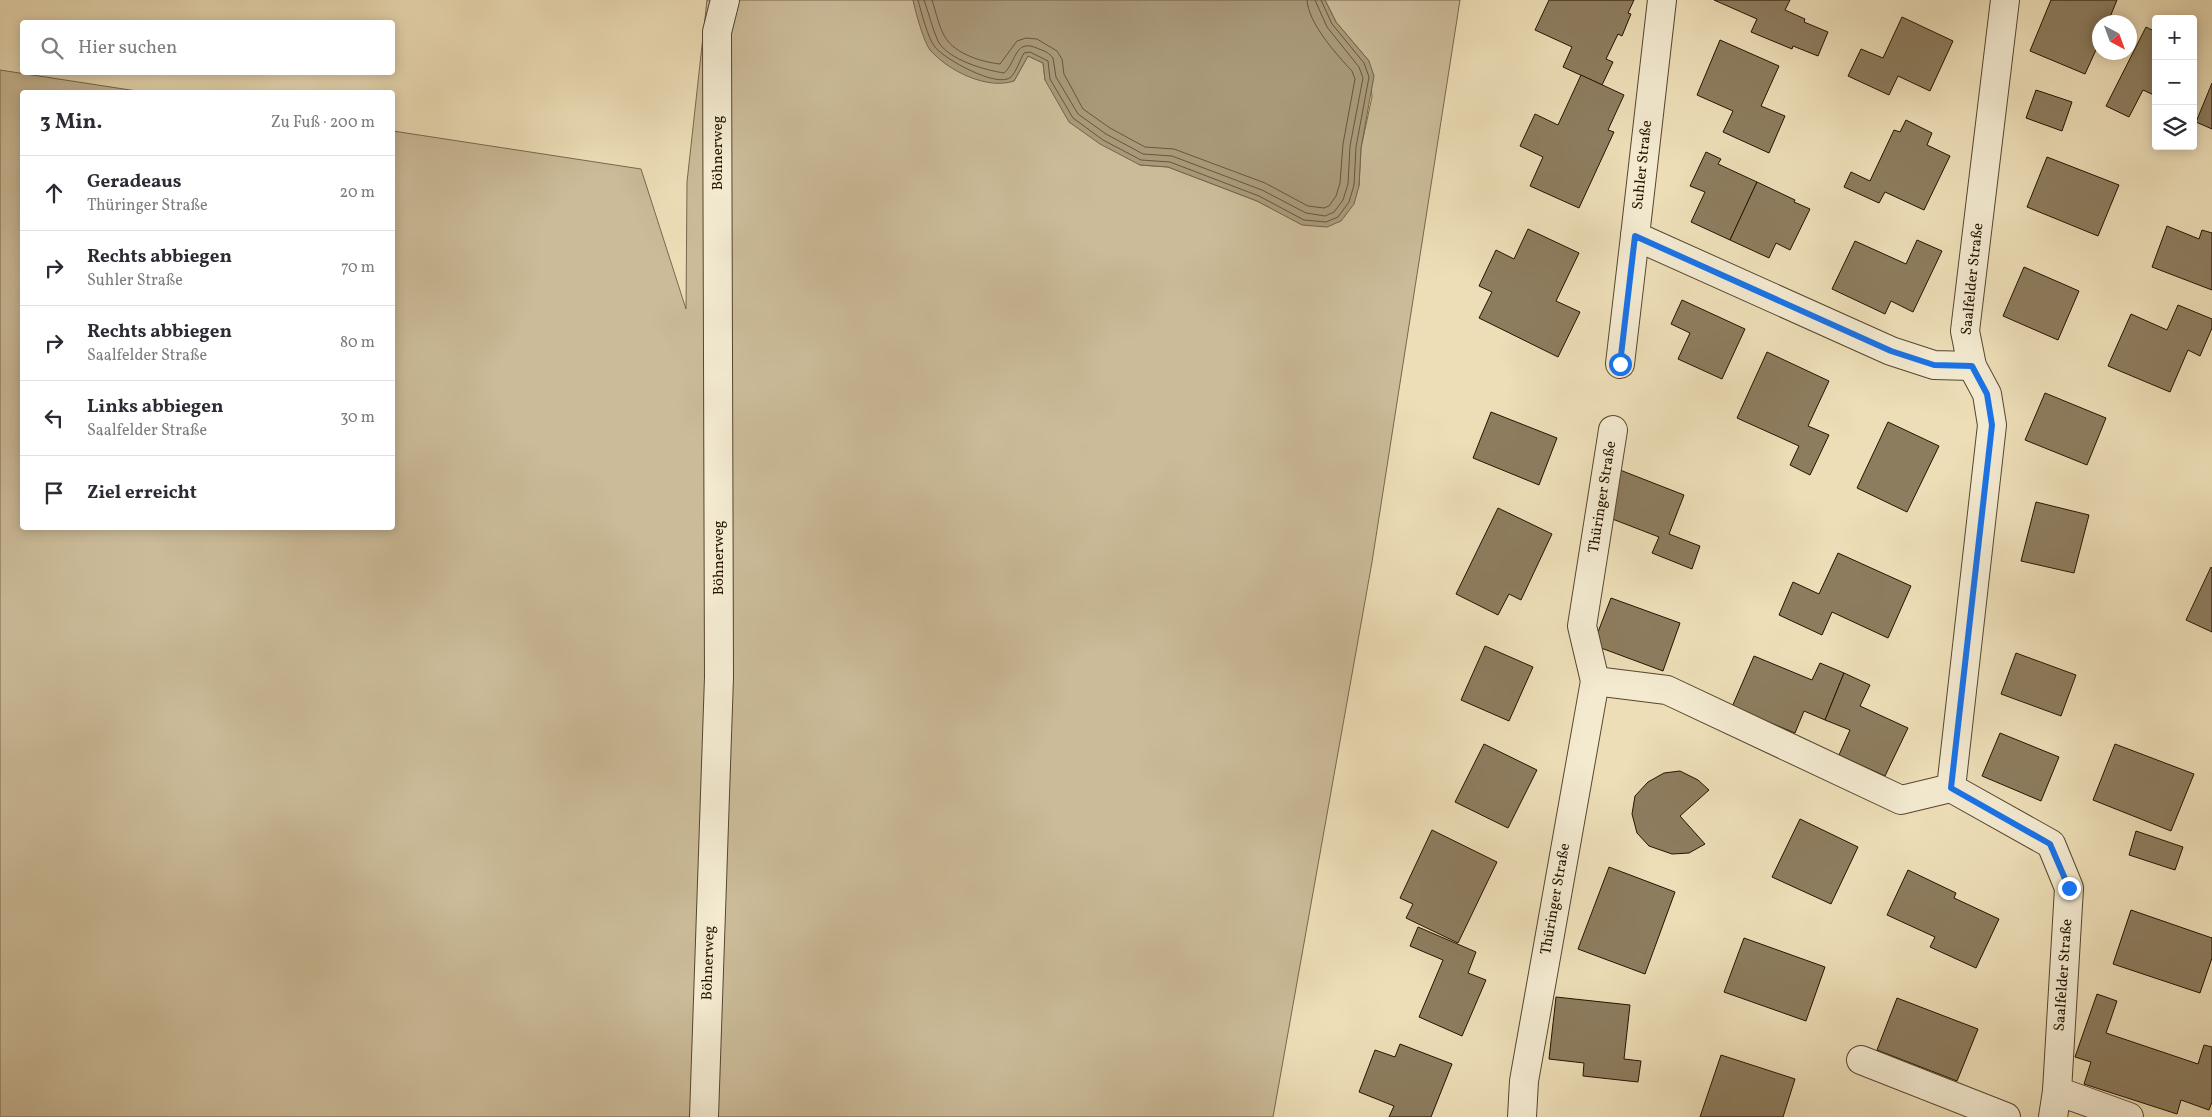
<!DOCTYPE html>
<html lang="de">
<meta charset="utf-8">
<style>
:root{--surface:#fff;--page:#f2f2f3;--text:#2b2b33;--muted:#7c7c81;--line:#e1e1e2}
body{margin:0;font-family:Vollkorn,serif;background:var(--page);color:var(--text)}
.controls{position:absolute;right:15px;top:15px;display:grid;overflow:hidden;border-radius:5px;box-shadow:0 2px 12px #0003}
.controls button{width:45px;height:45px;display:grid;place-items:center;padding:0;border:0;border-bottom:1px solid var(--line);background:var(--surface);color:var(--text);font:25px sans-serif}
.compass{position:absolute;left:2092px;top:15px;width:45px;height:45px;border-radius:50%;background:var(--surface);box-shadow:0 2px 12px #0003;rotate:139deg}
.stop{position:absolute;width:15px;height:15px;margin:-11px;border:4px solid #1a73e8;border-radius:50%;background:#fff}
.stop.end{background:#1a73e8;border-color:#fff;box-shadow:0 1px 5px #0008}
.list{margin:0;padding:0;list-style:none}
h2{display:flex;justify-content:space-between;align-items:center;height:65px;margin:0;padding:0 20px;font-size:21px}
h2 small{font-size:16px;font-weight:400;color:var(--muted)}
.list li{display:grid;grid-template-columns:32px 1fr auto;gap:15px;align-items:center;box-sizing:border-box;height:75px;padding:0 20px;border-top:1px solid var(--line)}
.list b{display:block;font-size:19px;white-space:nowrap}
.list p{margin:0;font-size:16px;white-space:nowrap;color:var(--muted)}
.list em{font-size:16px;font-style:normal;color:var(--muted)}
.icon{flex:none;width:28px;height:28px;fill:none;stroke:currentColor;stroke-width:2;stroke-linecap:round;stroke-linejoin:round}
.map{position:relative;flex:none;width:2212px;height:1117px;overflow:hidden}
.search{position:absolute;background:var(--surface);box-shadow:0 2px 12px #0003;left:20px;top:20px;width:375px;height:55px;display:flex;align-items:center;gap:12px;box-sizing:border-box;padding:0 18px;border-radius:5px;color:var(--muted);font-size:19px}
.panel{position:absolute;background:var(--surface);box-shadow:0 2px 12px #0003;left:20px;top:90px;width:375px;height:440px;border-radius:5px}
.map>svg:first-child{display:block}
</style>
<div class="map">
<svg width="2212" height="1117" viewBox="0 0 2212 1117">
<rect width="100%" height="100%" fill="#eddeb7"/>
<filter id="stains"><feTurbulence type="fractalNoise" baseFrequency=".004" numOctaves="4"/><feColorMatrix values="0 0 0 0 .2 0 0 0 0 .09 0 0 0 0 .02 0 0 0 .5 -.17"/></filter>
<radialGradient id="worn" r=".72"><stop offset=".6" stop-color="#630" stop-opacity="0"/><stop offset="1" stop-color="#630" stop-opacity=".3"/></radialGradient>
<path fill="#cbbb98" stroke="#78674c" d="M707,0H913L930,50L1014,81L1028,56L1043,63L1045,80L1140,165L1168,167L1257,201L1302,224L1359,186L1361,148L1372,97L1369,61L1336,22L1325,0H1460L1372,562L1273,1117H0V70L143,92H22V528H392L393,131L641,169L686,309L687,182Z"/>
<path fill="#a99979" stroke="#746349" d="M913,0H1325L1336,22L1369,61L1374,76L1361,148L1359,186L1354,204L1341,221L1327,227L1302,225L1257,201L1168,167L1140,165L1100,144L1069,122L1045,80L1043,63L1028,56L1014,81C987,90 949,71 931,51C924,44 915,10 913,0Z"/>
<g fill="none" stroke-linecap="round" stroke-linejoin="round">
<g stroke="#66563c" stroke-width="1">
<path d="M918,0C921,11 928,39 935,47C944,59 998,89 1011,77C1016,72 1020,60 1024,53L1030,52L1048,61L1050,79L1073,118L1103,140L1141,160L1170,162L1259,196L1304,220L1326,222L1338,217L1349,202L1354,185L1356,147L1369,77L1364,63L1332,24L1321,0"/>
<path d="M924,0C929,13 932,28 938,41C948,60 985,70 1004,73C1017,62 1014,37 1039,49C1045,51 1049,53 1053,58L1056,77L1078,114L1106,134L1143,154L1172,156L1262,190L1306,213L1325,216L1334,212L1343,200L1348,184L1350,146L1363,78L1359,67L1327,27L1315,0"/>
<path d="M932,0C936,12 939,27 945,37C955,54 982,62 1000,64L1017,41L1026,38L1037,39L1057,51L1062,59L1064,74L1083,109L1110,128L1145,147L1174,149L1265,183L1308,206L1324,208L1329,206L1336,196L1340,183L1343,144L1355,79L1352,71C1337,55 1308,23 1307,0"/>
</g>
</g>
<g fill="#8d7d5f" stroke="#241300">
<path d="M1549,0H1634L1628,13L1631,14L1622,36L1618,34L1606,59L1613,62L1602,85L1563,67L1572,47L1535,30Z"/>
<path d="M1714,0H1790L1785,10L1805,19L1804,22L1828,32L1818,56L1793,46L1792,49L1751,32L1757,19Z"/>
<path d="M2051,0H2117L2108,22H2100V41L2085,74L2030,51Z"/>
<path d="M1902,17L1953,41L1930,91L1898,76L1889,95L1848,76L1861,49L1883,58Z"/>
<path d="M2146,27L2156,32V96L2143,90L2129,117L2106,106Z"/>
<path d="M1720,40L1779,66L1761,106L1785,116L1769,153L1723,132L1733,111L1697,95Z"/>
<path d="M1581,75L1624,95L1608,130L1614,132L1579,208L1530,186L1543,157L1520,146L1535,114L1558,125Z"/>
<path d="M2212,83V129L2196,122Z"/>
<path d="M2036,90L2072,102L2062,131L2026,118Z"/>
<path d="M1906,120L1932,133L1927,145L1950,156L1924,210L1885,192L1879,203L1844,187L1851,172L1870,181L1894,130L1900,132Z"/>
<path d="M1706,152L1721,159L1718,164L1757,182L1730,240L1691,222L1705,192L1690,186Z"/>
<path d="M2047,157L2119,185L2098,236L2027,207Z"/>
<path d="M1757,182L1795,200L1794,202L1810,209L1790,250L1776,243L1769,258L1730,240Z"/>
<path d="M2167,226L2199,239L2202,230L2212,233V290L2152,267Z"/>
<path d="M1528,229L1579,253L1556,301L1580,312L1558,357L1479,318L1492,292L1479,286L1496,250L1514,259Z"/>
<path d="M1917,240L1942,251L1913,312L1891,301L1885,314L1832,289L1855,241L1906,264Z"/>
<path d="M2024,267L2079,291L2058,340L2003,316Z"/>
<path d="M1682,300L1745,329L1722,379L1678,359L1690,333L1671,324Z"/>
<path d="M2178,305L2212,319V328L2200,356L2188,350L2170,392L2108,366L2131,314L2167,330Z"/>
<path d="M1767,352L1829,381L1808,426L1829,435L1810,475L1790,465L1799,446L1737,418Z"/>
<path d="M2045,393L2106,418L2087,465L2025,440Z"/>
<path d="M1491,412L1557,438L1539,485L1473,458Z"/>
<path d="M1888,422L1939,446L1907,512L1857,488Z"/>
<path d="M1620,470L1684,495L1669,534L1700,546L1692,569L1652,553L1659,537L1602,515Z"/>
<path d="M2036,502L2089,515L2074,573L2021,561Z"/>
<path d="M1498,508L1552,534L1521,600L1509,594L1498,615L1456,594Z"/>
<path d="M1838,553L1911,586L1888,638L1832,612L1822,635L1779,615L1793,582L1819,594Z"/>
<path d="M2211,567L2212,568V632L2186,620Z"/>
<path d="M1611,598L1680,623L1663,671L1593,645Z"/>
<path d="M1485,646L1533,667L1509,721L1461,700Z"/>
<path d="M2016,653L2076,675L2061,716L2001,694Z"/>
<path d="M1754,656L1812,680L1820,663L1844,673L1825,720L1804,711L1795,733L1732,707Z"/>
<path d="M1844,673L1870,685L1860,706L1908,728L1885,776L1839,755L1850,730L1825,720Z"/>
<path d="M2000,733L2059,757L2041,801L1982,776Z"/>
<path d="M1484,744L1537,770L1508,828L1455,802Z"/>
<path d="M2115,744L2194,774L2171,831L2093,800Z"/>
<path d="M1680,771L1698,780L1709,790L1680,816L1705,844L1689,853L1672,854L1649,846L1637,833L1632,814L1635,796L1648,782L1664,773Z"/>
<path d="M1800,819L1858,847L1831,904L1772,877Z"/>
<path d="M1432,830L1497,862L1458,943L1406,918L1413,904L1400,898Z"/>
<path d="M2136,831L2183,847L2175,870L2129,855Z"/>
<path d="M1609,867L1675,892L1645,974L1578,949Z"/>
<path d="M1908,870L1956,893L1954,898L1999,919L1976,968L1930,947L1935,937L1887,915Z"/>
<path d="M2131,910L2212,938V958L2200,993L2113,964Z"/>
<path d="M1418,927L1476,952L1468,973L1486,980L1462,1036L1419,1017L1443,960L1410,946Z"/>
<path d="M1744,938L1825,967L1806,1021L1724,992Z"/>
<path d="M2097,994L2117,1001L2106,1033L2198,1064L2204,1045L2212,1047V1102L2209,1110L2181,1100L2177,1114L2084,1084L2091,1062L2075,1057Z"/>
<path d="M1556,997L1630,1005L1624,1059L1641,1061L1638,1082L1583,1076L1584,1063L1549,1059Z"/>
<path d="M1897,998L1978,1029L1957,1081L1877,1050Z"/>
<path d="M1400,1044L1452,1064L1431,1117H1389L1394,1106L1359,1092L1375,1050L1395,1057Z"/>
<path d="M1721,1055L1795,1079L1783,1117H1700Z"/>
</g>
<g fill="none" stroke-linecap="round" stroke-linejoin="round">
<g stroke="#56462e" stroke-width="30">
<g id="minor">
<path d="M1662,0L1635,236L1891,351L1934,365L1972,366"/>
<path d="M2005,0L1965,331L1972,366L1987,394L1992,425L1951,788L2051,844L2069,888L2057,1091"/>
<path d="M1620,364L1635,236"/>
<path d="M1595,681L1667,690L1901,800L1951,788"/>
<path d="M1861,1060L2006,1117"/>
<path d="M704,1117L719,677L717,32L725,0"/>
<path d="M1522,1117L1524,1081L1595,681L1582,626L1613,430"/>
<path d="M2053,1117L2057,1091L2129,1117"/>
</g>
</g>
<use href="#minor" stroke="#f3ead0" stroke-width="28"/>
</g>
<g fill="none" stroke-linecap="round" stroke-linejoin="round">
<path stroke="#1a73e8" stroke-width="6" d="M1620,364L1635,236L1891,351L1934,365L1972,366L1987,394L1992,425L1951,788L2050,844L2069,888"/>
</g>
<g text-anchor="middle" dominant-baseline="central" stroke-width="5" stroke-linejoin="round" paint-order="stroke">
<g font-size="15" fill="#241300" stroke="#f3ead0">
<text transform="translate(718 153) rotate(-90)">Böhnerweg</text>
<text transform="translate(1643 165) rotate(-84)">Suhler Straße</text>
<text transform="translate(1973 279) rotate(-84)">Saalfelder Straße</text>
<text transform="translate(1603 497) rotate(-81)">Thüringer Straße</text>
<text transform="translate(719 558) rotate(-90)">Böhnerweg</text>
<text transform="translate(1556 899) rotate(-80)">Thüringer Straße</text>
<text transform="translate(709 963) rotate(-88)">Böhnerweg</text>
<text transform="translate(2064 975) rotate(-86)">Saalfelder Straße</text>
</g>
</g>
<rect width="100%" height="100%" filter="url(#stains)"/>
<rect width="100%" height="100%" fill="url(#worn)"/>
</svg>
<div class="controls">
<button>+</button>
<button>−</button>
<button><svg class="icon" aria-label="layers" viewBox="0 0 24 24"><path d="M12 4l9 5-9 5-9-5zM3 14l9 5 9-5"/></svg></button>
</div>
<svg class="compass" viewBox="-18 -18 36 36"><path d="M0-13l5 13h-10z" fill="#e53935"/><path d="M0 13l5-13h-10z" fill="#7c7c81"/></svg>
<div class="stop" style="left:1620px;top:364px"></div>
<div class="stop end" style="left:2069px;top:888px"></div>
<div class="search"><svg class="icon" aria-label="search" viewBox="0 0 24 24"><circle cx="10" cy="10" r="6"/><path d="M15 15l6 6"/></svg>Hier suchen</div>
<section class="panel">
<h2>3 Min.<small>Zu Fuß · 200 m</small></h2>
<ul class="list">
<li><svg class="icon" aria-label="ahead" viewBox="0 0 24 24"><path d="M12 20V5M6 11l6-6 6 6"/></svg><div><b>Geradeaus</b><p>Thüringer Straße</p></div><em>20 m</em></li>
<li><svg class="icon" aria-label="right" viewBox="0 0 24 24"><path d="M7 20v-9h11M14 6l5 5-5 5"/></svg><div><b>Rechts abbiegen</b><p>Suhler Straße</p></div><em>70 m</em></li>
<li><svg class="icon" aria-label="right" viewBox="0 0 24 24"><path d="M7 20v-9h11M14 6l5 5-5 5"/></svg><div><b>Rechts abbiegen</b><p>Saalfelder Straße</p></div><em>80 m</em></li>
<li><svg class="icon" aria-label="left" viewBox="0 0 24 24"><path d="M17 20v-9H6M10 6l-5 5 5 5"/></svg><div><b>Links abbiegen</b><p>Saalfelder Straße</p></div><em>30 m</em></li>
<li><svg class="icon" aria-label="arrive" viewBox="0 0 24 24"><path d="M6 21V4h12l-3 4 3 4H6"/></svg><div><b>Ziel erreicht</b></div></li>
</ul>
</section>
</div>
